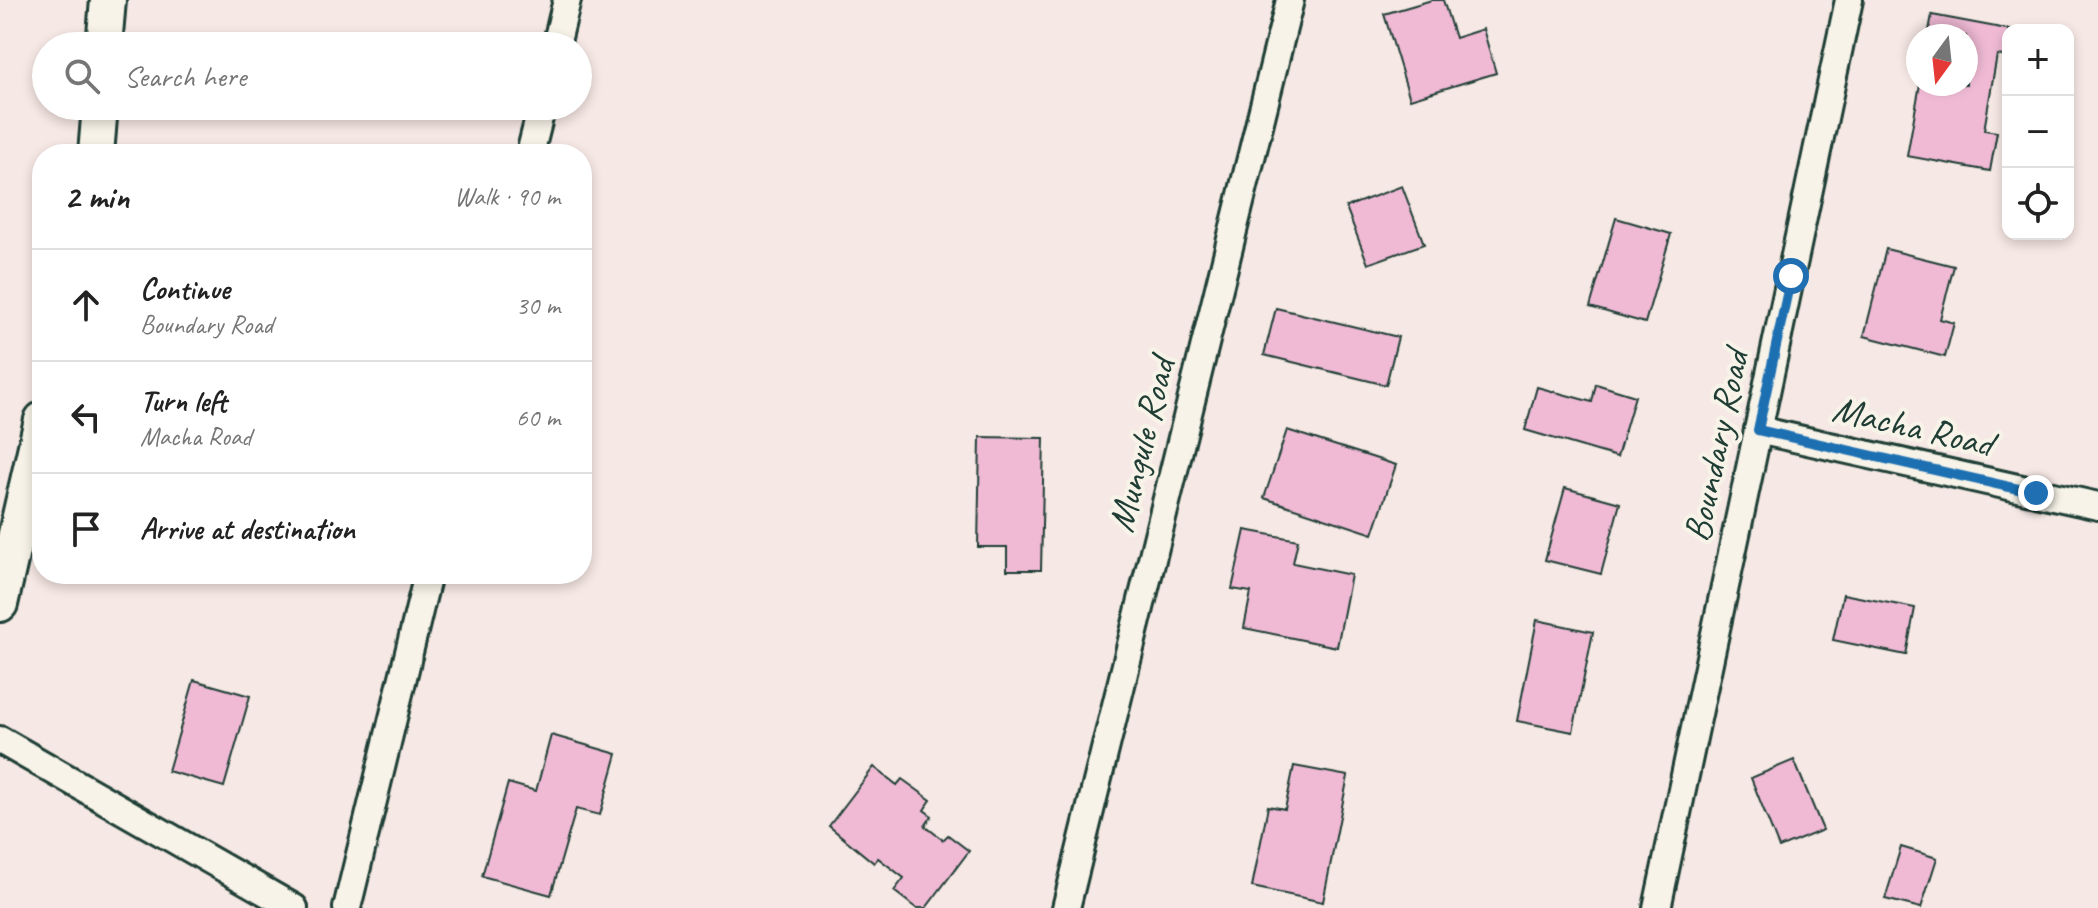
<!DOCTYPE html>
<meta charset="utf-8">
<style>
:root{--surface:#fff;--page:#f2f2f2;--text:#222;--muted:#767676;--line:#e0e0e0}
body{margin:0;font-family:Caveat,sans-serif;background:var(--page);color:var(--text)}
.controls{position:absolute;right:24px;top:24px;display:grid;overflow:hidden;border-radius:16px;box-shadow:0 4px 12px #0003}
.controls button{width:72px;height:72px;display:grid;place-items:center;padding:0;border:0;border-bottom:2px solid var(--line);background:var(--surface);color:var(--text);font:40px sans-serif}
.compass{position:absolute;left:1906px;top:24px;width:72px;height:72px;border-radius:50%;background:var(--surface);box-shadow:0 4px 12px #0003;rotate:195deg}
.stop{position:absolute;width:24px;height:24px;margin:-18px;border:6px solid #1f6fb2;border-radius:50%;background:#fff}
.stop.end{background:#1f6fb2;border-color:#fff;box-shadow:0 2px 8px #0008}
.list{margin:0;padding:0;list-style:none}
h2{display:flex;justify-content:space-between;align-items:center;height:104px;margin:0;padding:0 32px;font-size:34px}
h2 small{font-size:26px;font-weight:400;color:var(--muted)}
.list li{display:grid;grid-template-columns:52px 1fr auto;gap:24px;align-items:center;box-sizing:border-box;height:112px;padding:0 32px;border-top:2px solid var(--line)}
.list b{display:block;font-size:30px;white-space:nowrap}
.list p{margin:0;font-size:26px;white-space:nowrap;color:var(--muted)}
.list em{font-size:26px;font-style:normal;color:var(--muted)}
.icon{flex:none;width:44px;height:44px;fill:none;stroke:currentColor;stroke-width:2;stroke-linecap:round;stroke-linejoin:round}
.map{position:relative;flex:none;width:2098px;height:908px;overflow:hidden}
.search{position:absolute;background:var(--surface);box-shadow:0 4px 12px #0003;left:32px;top:32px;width:560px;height:88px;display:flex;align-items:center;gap:20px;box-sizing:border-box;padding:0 28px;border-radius:44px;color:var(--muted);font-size:30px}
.panel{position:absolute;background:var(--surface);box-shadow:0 4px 12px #0003;left:32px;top:144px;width:560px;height:440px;border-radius:32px}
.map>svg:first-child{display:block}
</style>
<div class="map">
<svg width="2098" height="908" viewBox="0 0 2098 908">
<rect width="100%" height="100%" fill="#f6e8e4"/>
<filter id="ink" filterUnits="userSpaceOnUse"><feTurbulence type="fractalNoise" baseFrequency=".0125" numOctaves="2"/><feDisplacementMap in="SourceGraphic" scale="16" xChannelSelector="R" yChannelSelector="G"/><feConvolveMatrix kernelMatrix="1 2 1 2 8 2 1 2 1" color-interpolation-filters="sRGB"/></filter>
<g filter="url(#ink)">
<g fill="#f0bad5" stroke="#1f3d34" stroke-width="2">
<path d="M1432,0H1443L1455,38L1483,29L1496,73L1410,99L1384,14Z"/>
<path d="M1932,15L2012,30H2008V57L1997,55L1984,130L1997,132L1990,171L1907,156L1920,84H1966V36H1928Z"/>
<path d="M1402,186L1424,244L1368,264L1346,207Z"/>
<path d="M1616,218L1671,234L1645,323L1590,307Z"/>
<path d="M1886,249L1954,266L1940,319L1954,323L1945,357L1864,336Z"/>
<path d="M1276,308L1398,337L1386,385L1264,355Z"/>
<path d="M1596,384L1635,396L1617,457L1525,430L1537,387L1592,402Z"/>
<path d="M1287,430L1396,465L1373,534L1264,498Z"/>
<path d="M980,437L1044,438L1041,570H1007V547H978Z"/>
<path d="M1565,488L1620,503L1601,574L1545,560Z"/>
<path d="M1245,530L1298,540L1293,563L1351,575L1337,647L1244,628L1251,592L1232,589Z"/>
<path d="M1843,594L1915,608L1906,655L1833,640Z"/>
<path d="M1537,620L1593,632L1573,732L1517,721Z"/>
<path d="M194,680L250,696L224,787L168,771Z"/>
<path d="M551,735L617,754L600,815L576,809L551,895L482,876L508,783L536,791Z"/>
<path d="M1794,760L1823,830L1779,848L1751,778Z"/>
<path d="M1294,766L1348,776L1323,902L1252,887L1268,806L1285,809Z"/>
<path d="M874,767L897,785L902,779L931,800L924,810L932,816L925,826L943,840L948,835L969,851L926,908H916L894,891L904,878L878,858L874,863L829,826Z"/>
<path d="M1901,847L1937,858L1921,908L1885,899Z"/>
</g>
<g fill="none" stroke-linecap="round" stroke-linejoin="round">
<g stroke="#1f3d34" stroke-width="32">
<g id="minor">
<path d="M556,46L567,0"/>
<path d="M530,154L542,106"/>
<path d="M1758,430L2098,506"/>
<path d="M0,740L294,908"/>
<path d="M347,908L428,574"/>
<path d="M1066,908L1290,0"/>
<path d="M1657,908L1849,0"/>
</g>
</g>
<g stroke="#1f3d34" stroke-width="40">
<g id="tertiary">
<path d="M104,46L108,0"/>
<path d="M96,154L100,106"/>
<path d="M0,604L42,420"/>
</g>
</g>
<use href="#minor" stroke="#f7f3e8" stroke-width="26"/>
<use href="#tertiary" stroke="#f7f3e8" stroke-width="34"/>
</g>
</g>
<g fill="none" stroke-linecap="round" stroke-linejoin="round" filter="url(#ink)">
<path stroke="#1f6fb2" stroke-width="10" d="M1791,276L1758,430L2036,493"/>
</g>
<g text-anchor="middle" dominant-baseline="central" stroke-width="8" stroke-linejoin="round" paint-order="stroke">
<g font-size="38" fill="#1f3d34" stroke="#f7f3e8">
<text transform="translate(1913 426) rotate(13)">Macha Road</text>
<text transform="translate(1141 445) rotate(-76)">Mungule Road</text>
<text transform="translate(1716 446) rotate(-78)">Boundary Road</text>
</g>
</g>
</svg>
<div class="controls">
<button>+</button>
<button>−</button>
<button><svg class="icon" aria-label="locate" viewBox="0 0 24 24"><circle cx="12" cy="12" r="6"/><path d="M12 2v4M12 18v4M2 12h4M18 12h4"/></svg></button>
</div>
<svg class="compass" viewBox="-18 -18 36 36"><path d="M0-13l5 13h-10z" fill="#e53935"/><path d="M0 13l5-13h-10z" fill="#767676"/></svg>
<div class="stop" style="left:1791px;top:276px"></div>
<div class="stop end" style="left:2036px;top:493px"></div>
<div class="search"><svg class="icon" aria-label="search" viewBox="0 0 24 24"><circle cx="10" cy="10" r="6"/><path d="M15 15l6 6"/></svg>Search here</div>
<section class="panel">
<h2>2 min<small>Walk · 90 m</small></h2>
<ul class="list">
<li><svg class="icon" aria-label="ahead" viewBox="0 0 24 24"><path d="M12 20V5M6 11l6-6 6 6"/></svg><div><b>Continue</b><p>Boundary Road</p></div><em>30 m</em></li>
<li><svg class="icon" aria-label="left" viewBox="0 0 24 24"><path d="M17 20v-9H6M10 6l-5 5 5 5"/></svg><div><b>Turn left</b><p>Macha Road</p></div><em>60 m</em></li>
<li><svg class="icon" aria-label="arrive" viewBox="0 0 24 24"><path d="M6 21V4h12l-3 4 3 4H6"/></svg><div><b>Arrive at destination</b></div></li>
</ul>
</section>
</div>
